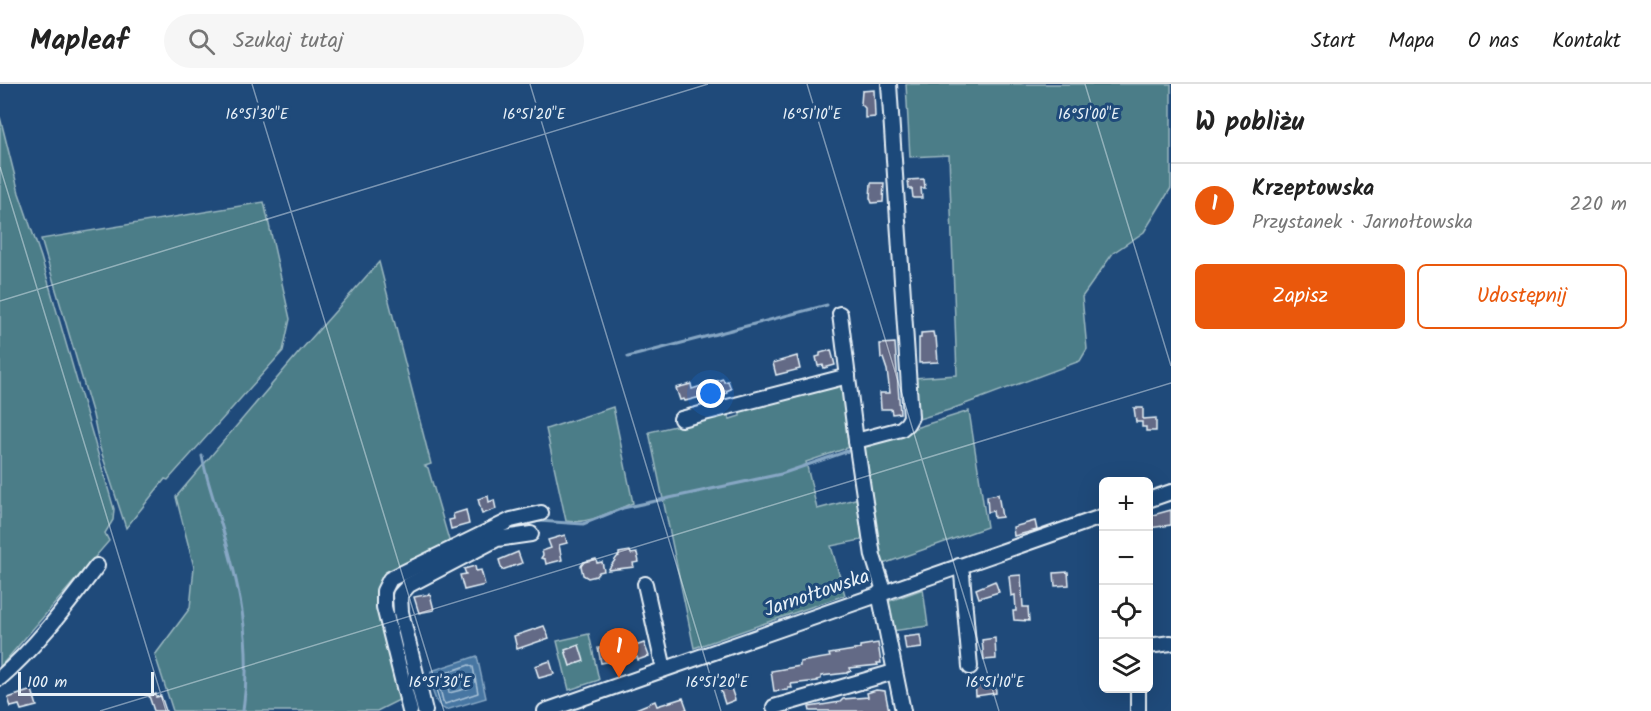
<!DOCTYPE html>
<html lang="pl">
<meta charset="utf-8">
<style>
:root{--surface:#fff;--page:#f6f6f6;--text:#222;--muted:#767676;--line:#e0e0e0;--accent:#ea580c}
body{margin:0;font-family:Kalam,sans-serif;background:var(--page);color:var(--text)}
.controls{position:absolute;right:18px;bottom:18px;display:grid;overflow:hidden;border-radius:9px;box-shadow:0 6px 24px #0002}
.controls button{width:54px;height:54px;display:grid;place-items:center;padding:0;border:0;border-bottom:2px solid var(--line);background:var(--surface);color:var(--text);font:30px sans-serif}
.scale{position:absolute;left:18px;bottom:15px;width:136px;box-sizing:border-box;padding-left:6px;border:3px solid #e8f1f8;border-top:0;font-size:16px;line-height:21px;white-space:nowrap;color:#e8f1f8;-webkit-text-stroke:4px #1f4a7a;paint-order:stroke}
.you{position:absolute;left:711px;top:310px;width:21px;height:21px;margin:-15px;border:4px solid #fff;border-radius:50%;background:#1a73e8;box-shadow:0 0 0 9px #1a73e833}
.badge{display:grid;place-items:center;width:39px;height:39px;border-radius:50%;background:var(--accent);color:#fff;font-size:20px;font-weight:700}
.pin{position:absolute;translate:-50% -50px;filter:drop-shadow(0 2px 3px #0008)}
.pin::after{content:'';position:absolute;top:32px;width:21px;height:18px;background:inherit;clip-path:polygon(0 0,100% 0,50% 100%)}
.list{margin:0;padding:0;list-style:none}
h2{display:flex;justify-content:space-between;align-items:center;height:78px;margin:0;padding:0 24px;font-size:26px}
h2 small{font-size:20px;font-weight:400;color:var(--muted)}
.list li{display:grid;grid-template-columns:39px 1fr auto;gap:18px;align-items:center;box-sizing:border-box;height:84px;padding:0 24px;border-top:2px solid var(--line)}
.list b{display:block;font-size:22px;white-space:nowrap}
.list p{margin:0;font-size:20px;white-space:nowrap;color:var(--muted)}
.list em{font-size:20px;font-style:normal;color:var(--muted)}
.actions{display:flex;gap:12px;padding:18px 24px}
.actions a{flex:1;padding:14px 0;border:2px solid var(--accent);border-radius:9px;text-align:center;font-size:21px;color:var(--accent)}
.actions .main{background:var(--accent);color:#fff}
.icon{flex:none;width:33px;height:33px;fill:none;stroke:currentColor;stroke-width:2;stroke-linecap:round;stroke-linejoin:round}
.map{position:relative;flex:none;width:1171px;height:627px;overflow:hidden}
header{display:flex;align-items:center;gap:36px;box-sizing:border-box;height:84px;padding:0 30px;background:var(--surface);border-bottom:2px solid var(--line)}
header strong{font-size:28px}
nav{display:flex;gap:33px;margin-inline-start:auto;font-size:21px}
.search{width:420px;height:54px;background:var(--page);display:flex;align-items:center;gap:15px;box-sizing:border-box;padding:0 21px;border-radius:33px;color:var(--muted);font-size:22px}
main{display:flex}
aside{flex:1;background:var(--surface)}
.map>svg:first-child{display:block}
</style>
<header>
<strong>Mapleaf</strong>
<div class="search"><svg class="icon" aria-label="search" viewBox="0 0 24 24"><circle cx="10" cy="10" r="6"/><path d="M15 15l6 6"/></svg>Szukaj tutaj</div>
<nav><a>Start</a><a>Mapa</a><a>O nas</a><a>Kontakt</a></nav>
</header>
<main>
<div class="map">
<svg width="1171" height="627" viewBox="0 0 1171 627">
<rect width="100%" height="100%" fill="#1f4a7a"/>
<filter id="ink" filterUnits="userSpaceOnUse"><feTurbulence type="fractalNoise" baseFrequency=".0167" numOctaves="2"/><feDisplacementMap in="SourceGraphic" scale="12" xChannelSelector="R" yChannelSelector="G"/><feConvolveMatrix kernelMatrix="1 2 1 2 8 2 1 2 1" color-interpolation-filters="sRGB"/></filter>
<g filter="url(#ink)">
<g fill="#4c7d88" stroke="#9ab7c0" stroke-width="1.5">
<path d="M906,0H1171V104L1144,148L1113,169L1082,213L1087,265L1080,277L949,326L919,335L916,332L914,294L957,291L949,71L910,73Z"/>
<path d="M0,33L19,109L41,173L114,425L113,436L105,449L109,457L0,583Z"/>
<path d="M264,118L290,235L283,267L168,396L165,395L126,444L100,364L93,331L41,155Z"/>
<path d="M379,178L431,380L425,382L428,384L451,463L384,495L401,615L377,627H173L155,571L190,524L194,483L176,413L301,266Z"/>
<path d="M839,299L843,301L853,362L806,378L817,425L859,414L866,455L831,462L845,511L694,564L649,348L727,330L730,335L740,332V324Z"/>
<path d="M613,323L633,419C612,427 588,441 566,437L546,345Z"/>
<path d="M969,327L987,443L883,480L861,361Z"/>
<path d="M923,505L928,542L892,547L887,518Z"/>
<path d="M589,550L599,596L569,606L557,557Z"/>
</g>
<path fill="#4676a2" stroke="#87a7c4" stroke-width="1.5" d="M477,572L486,614L446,626C433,621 430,599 431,587Z"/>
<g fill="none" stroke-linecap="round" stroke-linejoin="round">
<g stroke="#a7c0d6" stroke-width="1.5">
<path d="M469,581L473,583L478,609L445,620L443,617L437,592Z"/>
<path d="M466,591L469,604L449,609L447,597Z"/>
</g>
<g stroke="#87a7c4" stroke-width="3">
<path d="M628,273L827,221"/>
<path d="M202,372C206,393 213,413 219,433C239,499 253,558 243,627"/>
<path d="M500,448L539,437L583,440L623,424L781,390L851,366"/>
<path d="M392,503L405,497"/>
<path d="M390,511L411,601"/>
</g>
</g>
<g fill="#636b86" stroke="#e8f1f8" stroke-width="1.5">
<path d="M874,6L875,33L865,34V24L861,20L862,7Z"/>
<path d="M924,95L925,104H921L922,114H913L912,105H909L908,96Z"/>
<path d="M871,99H884L883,118L872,119L870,114Z"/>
<path d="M933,248L934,253H936L938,278L919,279V254H921V249Z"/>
<path d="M895,259L900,329L892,330L891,325H881L880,309H890L887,286L883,274H881L880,260Z"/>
<path d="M831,266L835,281L824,284L823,281L818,282L816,273L820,272V269Z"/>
<path d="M797,272L800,285L776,291L773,279Z"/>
<path d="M723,295L724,298L728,297L731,305L726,307L727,309L723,311L724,315L718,316L716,312L712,313V310L685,317L684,315L680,316L676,304L691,300L692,305Z"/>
<path d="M1134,324H1143V335L1156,334V347H1146V343H1142V338H1136Z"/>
<path d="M998,410L1002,433L994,434L993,427L988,428L987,412Z"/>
<path d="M488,412L489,418L494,416L496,425L482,430L478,415Z"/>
<path d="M466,426L469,440L451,445L449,436L454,435L453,430Z"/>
<path d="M1171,426V441L1149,444V432Z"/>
<path d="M1035,437L1037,446L1014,452L1013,443Z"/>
<path d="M565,451L567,459L559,461L562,476L546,480L545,475L541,474L543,471L542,467L551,464L548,456Z"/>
<path d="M630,467L631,470L637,469L639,478L633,479L634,483L608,486L617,473L619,472V469Z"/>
<path d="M518,468L522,479L502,486L499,476Z"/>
<path d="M596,475L597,479L602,478L604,487L599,488L596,492L588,494L583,491L581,482L584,478Z"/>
<path d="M475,482L476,487L481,486L485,501L464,506L460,491L466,490L464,485Z"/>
<path d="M1068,488L1069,501L1055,502L1054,489Z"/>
<path d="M1021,491L1023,523H1028L1029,537L1014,536L1013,527H1016L1015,511L1011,512L1009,492Z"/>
<path d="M995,497L999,508L979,514L976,505Z"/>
<path d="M430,510L434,526L419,529L414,513Z"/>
<path d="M544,542L549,554L517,565L514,552Z"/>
<path d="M920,551L922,564L906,566L904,553Z"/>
<path d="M995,554L996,575L984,576L982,556Z"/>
<path d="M644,559L649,572L638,576L637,573L632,575L631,573L601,579L598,564L617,561L619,568Z"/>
<path d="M878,559L881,579H877L878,581L850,584L851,587L847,589L821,592V595L817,596L818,597L791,600L792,604H788V606L774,607L771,587L800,582V578L830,573L829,570L860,565V562Z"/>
<path d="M579,561L584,577L570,582L565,566Z"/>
<path d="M550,577L554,590L539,594L535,582Z"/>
<path d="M995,596L996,609L976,612L975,597Z"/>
<path d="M729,598L735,616L725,620L719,601Z"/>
<path d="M32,606L37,622L21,626L19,621L11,623L8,614Z"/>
<path d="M876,606L885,607L889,627H810L809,623L840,618L843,615L868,613L867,609Z"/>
<path d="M156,610V613L161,612L166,627H154L149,612Z"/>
<path d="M683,614L687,625L682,627H631L655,617L657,622Z"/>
</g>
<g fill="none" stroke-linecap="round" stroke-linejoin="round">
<g stroke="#e8f1f8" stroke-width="18">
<g id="minor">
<path d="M840,230L856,357L873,472L884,507"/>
<path d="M681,335L848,292"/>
<path d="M856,357L901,345L907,340L911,333L889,0"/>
<path d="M1148,416L1171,408"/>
<path d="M959,482L962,490L970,583"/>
<path d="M645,500L664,585"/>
<path d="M879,509L903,627"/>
<path d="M1148,562L1171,559"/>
<path d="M0,594C37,562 67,521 97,482"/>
<path d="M1138,604V627"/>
<path d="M774,623L894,588"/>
<path d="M410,627L384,523V507L390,495L511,436L541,429"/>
<path d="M425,627L401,528L400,511L409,501L497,455L531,450"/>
<path d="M545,627L1104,432"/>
</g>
</g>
<use href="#minor" stroke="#1f4a7a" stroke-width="14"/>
</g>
</g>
<path fill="none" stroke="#e8f1f8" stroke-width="1.5" stroke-opacity="0.45" d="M252,0L444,627M530,0L721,627M807,0L999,627M1085,0L1171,282M0,83L166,627M0,217L708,0M100,627L1171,299"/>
<g text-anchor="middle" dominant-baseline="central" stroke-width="6" stroke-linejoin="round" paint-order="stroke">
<g font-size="20" fill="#e8f1f8" stroke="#1f4a7a">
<text transform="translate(817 510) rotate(-19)">Jarnołtowska</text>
</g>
</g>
<g font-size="15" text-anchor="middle" fill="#e8f1f8" stroke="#1f4a7a" stroke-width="6" stroke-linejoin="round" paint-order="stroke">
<text x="257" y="35">16°51'30"E</text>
<text x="534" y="35">16°51'20"E</text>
<text x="812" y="35">16°51'10"E</text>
<text x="1089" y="35">16°51'00"E</text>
<text x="440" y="603">16°51'30"E</text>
<text x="717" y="603">16°51'20"E</text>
<text x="995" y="603">16°51'10"E</text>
</g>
</svg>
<div class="controls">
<button>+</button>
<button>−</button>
<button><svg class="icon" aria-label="locate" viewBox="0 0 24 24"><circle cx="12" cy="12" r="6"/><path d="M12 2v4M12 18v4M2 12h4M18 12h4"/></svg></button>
<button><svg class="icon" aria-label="layers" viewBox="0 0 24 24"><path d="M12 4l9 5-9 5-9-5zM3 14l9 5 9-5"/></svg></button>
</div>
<div class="scale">100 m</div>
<div class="you"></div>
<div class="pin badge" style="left:619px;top:594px">1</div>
</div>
<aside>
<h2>W pobliżu<small></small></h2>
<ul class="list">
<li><span class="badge">1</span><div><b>Krzeptowska</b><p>Przystanek · Jarnołtowska</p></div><em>220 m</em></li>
</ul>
<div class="actions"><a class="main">Zapisz</a><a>Udostępnij</a></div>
</aside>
</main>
